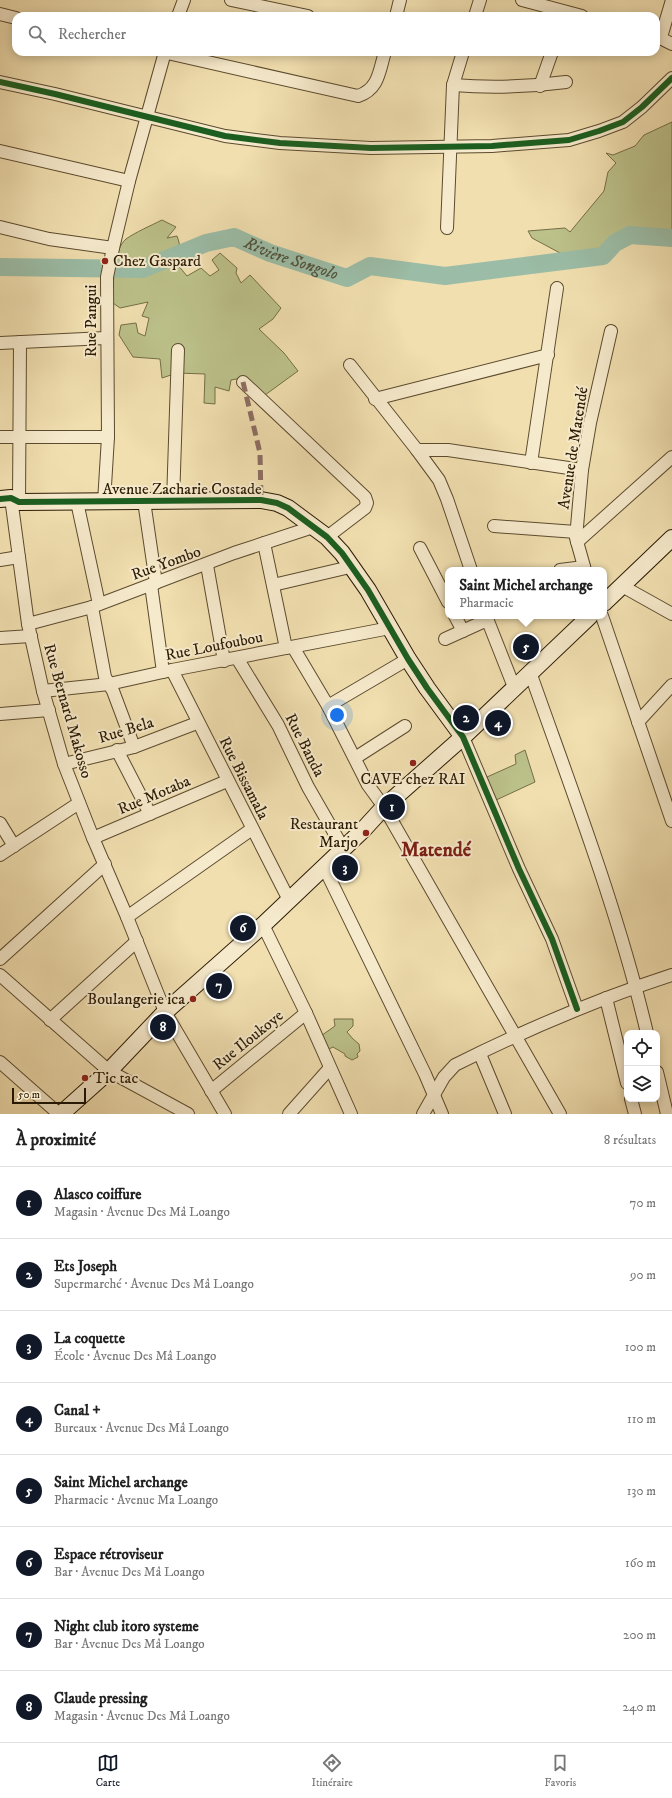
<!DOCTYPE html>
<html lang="fr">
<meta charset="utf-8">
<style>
:root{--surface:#fff;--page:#f6f6f6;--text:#222;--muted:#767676;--line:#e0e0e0;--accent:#111827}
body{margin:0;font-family:"IM FELL DW Pica",serif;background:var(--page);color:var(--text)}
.controls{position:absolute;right:12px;bottom:12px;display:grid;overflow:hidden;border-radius:8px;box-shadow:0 2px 10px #0003}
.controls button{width:36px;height:36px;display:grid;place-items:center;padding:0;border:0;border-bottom:1px solid var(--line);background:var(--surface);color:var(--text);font:20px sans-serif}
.scale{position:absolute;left:12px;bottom:10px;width:74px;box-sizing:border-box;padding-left:4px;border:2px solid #2b1a03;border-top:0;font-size:11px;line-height:14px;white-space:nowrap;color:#2b1a03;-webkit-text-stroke:3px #f6eacc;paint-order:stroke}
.you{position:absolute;left:337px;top:715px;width:14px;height:14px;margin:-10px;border:3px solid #fff;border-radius:50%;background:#1a73e8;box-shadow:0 0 0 6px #1a73e833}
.badge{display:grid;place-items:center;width:26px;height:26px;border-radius:50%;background:var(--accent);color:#fff;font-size:13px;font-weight:700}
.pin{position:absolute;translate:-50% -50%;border:2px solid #fff;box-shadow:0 1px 4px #0006}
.popup{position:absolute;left:445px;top:567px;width:162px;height:52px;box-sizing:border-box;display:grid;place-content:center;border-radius:8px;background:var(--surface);filter:drop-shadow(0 1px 3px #0005);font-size:13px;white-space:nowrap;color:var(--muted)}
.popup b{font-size:15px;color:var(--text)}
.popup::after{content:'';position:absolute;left:50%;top:100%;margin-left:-8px;border:8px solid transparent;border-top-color:var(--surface)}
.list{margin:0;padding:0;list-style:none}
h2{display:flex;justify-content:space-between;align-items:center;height:52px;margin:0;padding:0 16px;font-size:17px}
h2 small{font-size:13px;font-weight:400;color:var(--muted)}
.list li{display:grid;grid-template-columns:26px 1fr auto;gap:12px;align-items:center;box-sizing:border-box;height:72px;padding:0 16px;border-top:1px solid var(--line)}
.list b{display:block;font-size:15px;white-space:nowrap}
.list p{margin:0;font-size:13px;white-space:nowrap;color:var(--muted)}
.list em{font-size:13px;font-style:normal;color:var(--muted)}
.icon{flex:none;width:22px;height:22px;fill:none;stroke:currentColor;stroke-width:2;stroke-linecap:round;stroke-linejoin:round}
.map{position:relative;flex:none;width:672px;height:1114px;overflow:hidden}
.search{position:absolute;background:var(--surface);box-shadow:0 2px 10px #0003;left:12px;right:12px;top:12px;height:44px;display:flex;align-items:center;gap:10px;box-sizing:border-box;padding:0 14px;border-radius:12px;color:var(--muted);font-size:15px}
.sheet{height:628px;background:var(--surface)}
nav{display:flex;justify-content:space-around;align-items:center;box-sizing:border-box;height:56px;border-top:1px solid var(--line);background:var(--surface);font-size:11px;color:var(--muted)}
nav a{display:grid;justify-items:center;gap:2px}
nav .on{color:var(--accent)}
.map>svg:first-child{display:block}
</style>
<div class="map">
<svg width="672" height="1114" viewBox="0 0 672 1114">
<rect width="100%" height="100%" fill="#f1dfb0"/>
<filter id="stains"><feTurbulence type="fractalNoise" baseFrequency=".005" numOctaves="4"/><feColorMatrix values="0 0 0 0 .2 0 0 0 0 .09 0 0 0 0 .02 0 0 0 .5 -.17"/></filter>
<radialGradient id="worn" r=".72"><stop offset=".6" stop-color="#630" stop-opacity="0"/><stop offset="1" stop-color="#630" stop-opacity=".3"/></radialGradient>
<g fill="#bcc18a" stroke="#746e46">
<path d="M672,122V242L635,237L613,244L598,258L575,261L532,238L528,231L565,228L570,232L604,191L608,172L616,163L606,153L613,155L635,146L644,135Z"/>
<path d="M162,220L176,227L167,238L177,236L179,242L180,254L188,251L192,255L177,264L187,276L201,268L210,276L219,270L212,260L220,253L237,268L236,273L241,283L250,275L281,308L273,319L259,329L284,353L298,371L265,395L246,386L242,378L231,380L229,391L215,387V404L204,403L205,374L177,373L162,378L160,359L133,357L119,335L121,325L136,323L138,333L145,336L149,318L142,316L148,302L120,308L113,303C113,287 113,249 126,239C136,232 150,226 162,220Z"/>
<path d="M525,750L535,782L494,801L487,777L516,764L515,755Z"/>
<path d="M334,1019H353V1026L347,1032L353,1039L359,1044L360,1051L357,1054L358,1057L352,1060L345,1056V1054L333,1047L323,1052L318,1038L335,1026Z"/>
</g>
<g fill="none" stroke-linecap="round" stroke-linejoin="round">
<path stroke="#9bbda7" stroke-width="18" id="s1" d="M0,267L143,269L206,243L234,237L270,253L347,278L370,266L445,276L603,256L615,243L630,235L672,238"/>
<g stroke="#5c4b2e" stroke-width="14">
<g id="street">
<path d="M231,0L308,16"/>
<path d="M522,0L582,16"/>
<path d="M0,14L16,18"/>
<path d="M178,16L184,0"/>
<path d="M396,16L400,0"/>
<path d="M475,16L480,0"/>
<path d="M656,36L672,44"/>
<path d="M661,37L672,0"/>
<path d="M163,52L358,96C379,89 379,71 385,52"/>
<path d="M0,82L55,94L225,136L280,143L371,148L492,146L569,140L599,131L623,122L642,107L672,78"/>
<path d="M453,85C491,88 528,87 566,82"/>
<path d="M540,86L552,52"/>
<path d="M0,151L129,181"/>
<path d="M0,227L49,239L113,248"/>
<path d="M447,228L453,85L463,52"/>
<path d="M0,343L106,338"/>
<path d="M350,365L417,450L439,480L447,499L471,570"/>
<path d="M243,382L365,497L367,503L365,508L327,537"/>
<path d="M375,399L548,355"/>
<path d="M0,437H108"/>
<path d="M417,450H448L582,470"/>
<path d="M531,463L557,288"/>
<path d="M11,498L28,624L43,691L64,764L93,838L127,917L165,1012L225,1114"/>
<path d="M144,501L156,583"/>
<path d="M173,501L178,350"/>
<path d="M19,502L20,342"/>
<path d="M77,502L99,604"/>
<path d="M104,502L108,437L107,277L113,248L129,181L165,52"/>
<path d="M494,526L576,532"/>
<path d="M577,542L672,457"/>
<path d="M264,543L286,648"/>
<path d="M420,548L448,602"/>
<path d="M0,560L19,557"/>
<path d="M207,565L224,661"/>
<path d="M560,570L584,567"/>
<path d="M585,570L576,538L582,470L590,423L611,331"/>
<path d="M151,585L163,672"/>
<path d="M273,585L350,567"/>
<path d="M622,586L672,614"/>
<path d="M92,607L105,677L113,691L134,747"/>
<path d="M455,616L463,631"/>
<path d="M486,616L514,687"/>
<path d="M602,616L672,821"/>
<path d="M28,624L92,607L234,553L313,527"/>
<path d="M0,638L31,636"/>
<path d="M445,639L487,620"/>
<path d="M293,647L328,706L368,785L384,807L560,1114"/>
<path d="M237,658L278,725L308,787L343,848"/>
<path d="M172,670L289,900"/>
<path d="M530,672C572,791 618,910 647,1033"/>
<path d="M43,691L109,684L172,670L390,628"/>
<path d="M328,706L408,659"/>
<path d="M0,714L49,710"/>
<path d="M638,722L672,685"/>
<path d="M463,737L519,869L552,939L577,1009"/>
<path d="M117,750L150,814"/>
<path d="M355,758L405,726"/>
<path d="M64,764L134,747L197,723"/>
<path d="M0,823L14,846"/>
<path d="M93,838L227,781"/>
<path d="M0,855L79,803"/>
<path d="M324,867L425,1074L442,1114"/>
<path d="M127,917L252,829"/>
<path d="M263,925L306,1013L351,1114"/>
<path d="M0,959L105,864"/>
<path d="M0,975L109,1071L188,1114"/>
<path d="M606,998L627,1083"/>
<path d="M50,1020L137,941"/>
<path d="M480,1054L505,1114"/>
<path d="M0,1062L59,1114"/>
<path d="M657,1072L667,1114"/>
<path d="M211,1091L306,1013"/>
<path d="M631,1099L635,1114"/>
<path d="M289,1114L329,1069"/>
<path d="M423,1114L444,1077L455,1065C525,1030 598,999 672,975"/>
</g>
</g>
<g stroke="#2b1a03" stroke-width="18">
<g id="secondary">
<path d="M0,499L11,498L19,502L261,500L277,503L288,508L327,537L342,553L368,590L408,659L427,688L463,737"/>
<path d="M604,603L672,538"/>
<path d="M61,1114L109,1071L165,1012L263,925L363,830L384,807L463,737L590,616"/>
</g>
</g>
<use href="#street" stroke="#f6eacc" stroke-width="12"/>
<use href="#secondary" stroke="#f6eacc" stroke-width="16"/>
<path stroke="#8d6e63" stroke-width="5" stroke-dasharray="10 5" stroke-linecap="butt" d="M243,382L260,453L261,500"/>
<g stroke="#f6eacc" stroke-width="8">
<g id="cycleway">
<path d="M0,82L55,94L225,136L280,143L371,148L492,146L569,140L599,131L623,122L642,107L672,78"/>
<path d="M0,499L11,498L19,502L261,500L277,503L288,508L327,537L342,553L368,590L408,659L427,688L463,737L519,869L552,939L577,1009"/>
</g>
</g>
<use href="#cycleway" stroke="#1b5e20" stroke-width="6"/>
</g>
<g fill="#8f2418" stroke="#f6eacc" stroke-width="1.5">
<circle cx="105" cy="261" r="4"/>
<circle cx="413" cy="763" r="4"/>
<circle cx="366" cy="833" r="4"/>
<circle cx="193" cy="999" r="4"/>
<circle cx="85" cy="1078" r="4"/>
</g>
<g text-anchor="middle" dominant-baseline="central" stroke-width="4" stroke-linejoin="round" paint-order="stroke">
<g font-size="16" fill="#2b1a03" stroke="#f6eacc" text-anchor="start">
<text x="113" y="261">Chez Gaspard</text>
<text x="413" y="779" text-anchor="middle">CAVE chez RAI</text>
<text x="358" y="824" text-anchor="end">Restaurant<tspan x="358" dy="18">Marjo</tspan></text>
<text x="185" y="999" text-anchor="end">Boulangerie ica</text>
<text x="93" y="1078">Tic tac</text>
</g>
<g font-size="16" fill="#2b1a03" stroke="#f6eacc">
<text transform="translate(91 321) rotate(-90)">Rue Pangui</text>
<text transform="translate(573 448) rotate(-81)">Avenue de Matendé</text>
<text x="182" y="489">Avenue Zacharie Costade</text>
<text transform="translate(166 563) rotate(-20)">Rue Yombo</text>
<text transform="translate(214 646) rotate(-11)">Rue Loufoubou</text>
<text transform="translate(68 711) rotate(74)">Rue Bernard Makosso</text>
<text transform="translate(126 730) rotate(-17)">Rue Bela</text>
<text transform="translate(305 745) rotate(63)">Rue Banda</text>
<text transform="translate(244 778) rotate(63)">Rue Bissamala</text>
<text transform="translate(154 795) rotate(-23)">Rue Motaba</text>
<text transform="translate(248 1040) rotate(-39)">Rue Iloukoye</text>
</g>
<g font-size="17" font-style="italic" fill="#52533c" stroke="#f6eacc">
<text stroke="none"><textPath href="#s1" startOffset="301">Rivière Songolo</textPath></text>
</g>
<g font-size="20" font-weight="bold" fill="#7a1f14" stroke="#f6eacc">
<text x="436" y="850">Matendé</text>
</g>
</g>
<rect width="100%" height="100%" filter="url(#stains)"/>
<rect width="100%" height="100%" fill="url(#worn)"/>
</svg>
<div class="controls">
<button><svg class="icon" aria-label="locate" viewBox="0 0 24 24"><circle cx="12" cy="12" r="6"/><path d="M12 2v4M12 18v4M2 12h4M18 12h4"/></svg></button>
<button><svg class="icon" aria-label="layers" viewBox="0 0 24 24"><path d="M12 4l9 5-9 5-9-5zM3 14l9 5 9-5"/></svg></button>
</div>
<div class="scale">50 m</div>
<div class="you"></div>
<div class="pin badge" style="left:392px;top:807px">1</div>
<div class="pin badge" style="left:466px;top:718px">2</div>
<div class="pin badge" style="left:345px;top:868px">3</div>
<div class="pin badge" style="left:498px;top:723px">4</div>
<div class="pin badge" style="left:526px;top:647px">5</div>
<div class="popup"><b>Saint Michel archange</b>Pharmacie</div>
<div class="pin badge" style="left:243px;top:928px">6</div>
<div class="pin badge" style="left:219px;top:986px">7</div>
<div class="pin badge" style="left:163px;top:1027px">8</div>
<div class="search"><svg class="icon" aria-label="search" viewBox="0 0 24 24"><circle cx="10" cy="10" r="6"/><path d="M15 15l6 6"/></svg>Rechercher</div>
</div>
<section class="sheet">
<h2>À proximité<small>8 résultats</small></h2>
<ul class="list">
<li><span class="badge">1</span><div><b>Alasco coiffure</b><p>Magasin · Avenue Des Mâ Loango</p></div><em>70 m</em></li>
<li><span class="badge">2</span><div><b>Ets Joseph</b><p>Supermarché · Avenue Des Mâ Loango</p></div><em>90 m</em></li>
<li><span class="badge">3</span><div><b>La coquette</b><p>École · Avenue Des Mâ Loango</p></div><em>100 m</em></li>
<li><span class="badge">4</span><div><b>Canal +</b><p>Bureaux · Avenue Des Mâ Loango</p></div><em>110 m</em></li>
<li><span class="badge">5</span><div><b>Saint Michel archange</b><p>Pharmacie · Avenue Ma Loango</p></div><em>130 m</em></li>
<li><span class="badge">6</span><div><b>Espace rétroviseur</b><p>Bar · Avenue Des Mâ Loango</p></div><em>160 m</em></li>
<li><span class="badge">7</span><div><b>Night club itoro systeme</b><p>Bar · Avenue Des Mâ Loango</p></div><em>200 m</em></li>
<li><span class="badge">8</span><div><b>Claude pressing</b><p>Magasin · Avenue Des Mâ Loango</p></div><em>240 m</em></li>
</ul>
</section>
<nav>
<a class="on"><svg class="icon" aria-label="map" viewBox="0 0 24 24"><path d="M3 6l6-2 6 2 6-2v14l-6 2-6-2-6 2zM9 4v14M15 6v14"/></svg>Carte</a>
<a><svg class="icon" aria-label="directions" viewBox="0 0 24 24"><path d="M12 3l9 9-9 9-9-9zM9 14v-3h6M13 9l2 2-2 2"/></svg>Itinéraire</a>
<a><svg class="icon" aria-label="saved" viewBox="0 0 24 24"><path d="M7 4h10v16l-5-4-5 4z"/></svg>Favoris</a>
</nav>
